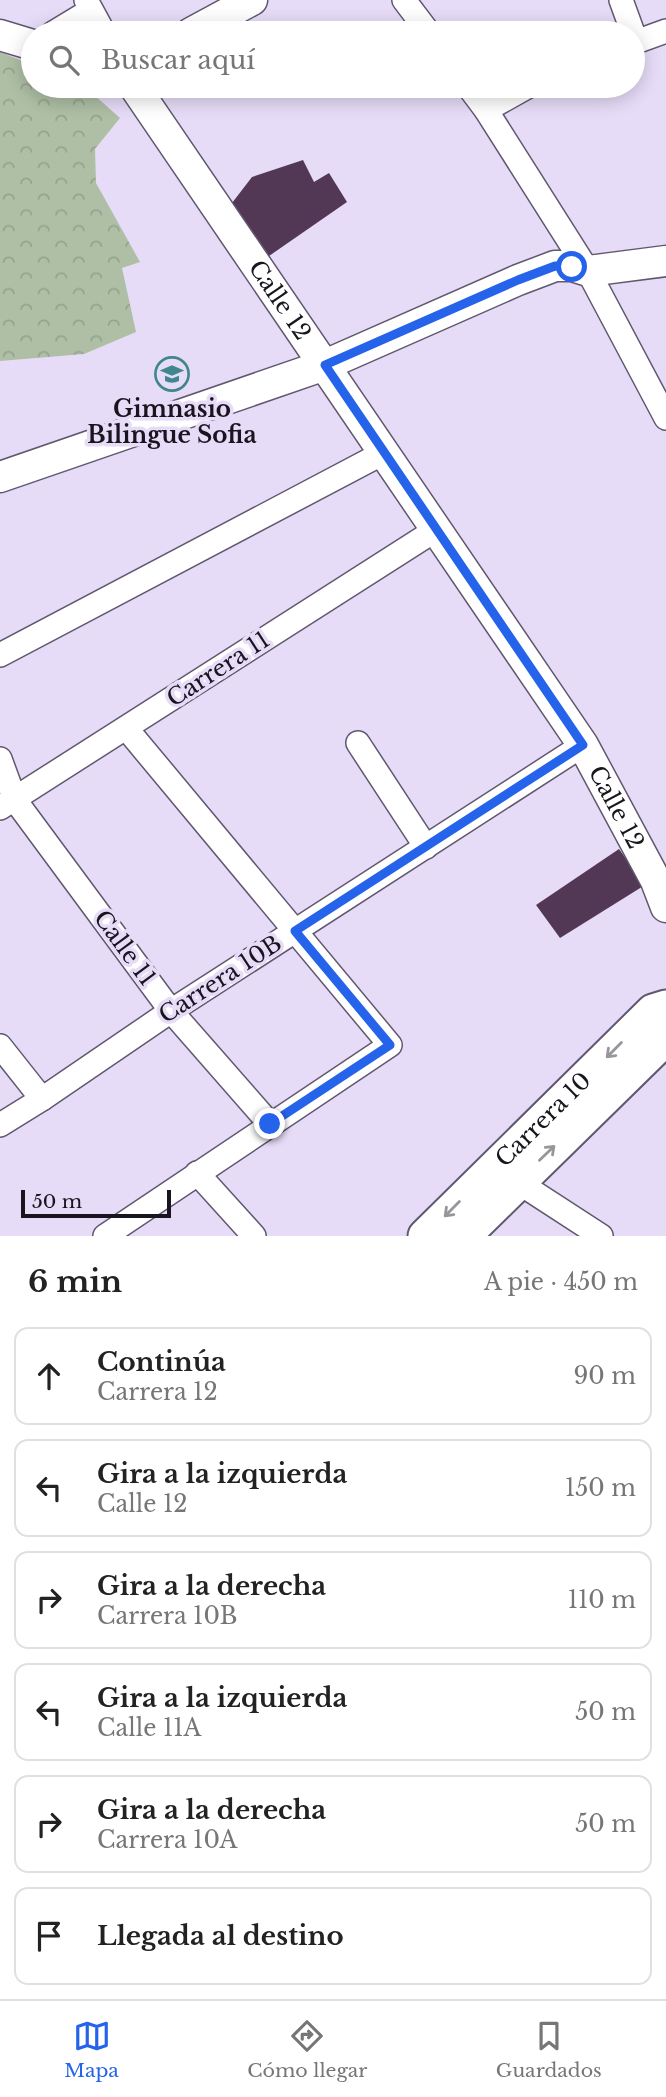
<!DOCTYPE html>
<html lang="es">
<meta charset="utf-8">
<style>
:root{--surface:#fff;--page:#f2f2f2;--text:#222;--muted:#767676;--line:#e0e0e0;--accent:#2563eb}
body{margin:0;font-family:"Libre Baskerville",serif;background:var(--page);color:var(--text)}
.scale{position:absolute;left:21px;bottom:18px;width:150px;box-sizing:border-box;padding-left:7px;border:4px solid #19151e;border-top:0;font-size:19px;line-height:24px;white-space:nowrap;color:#19151e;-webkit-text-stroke:5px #e7dcf8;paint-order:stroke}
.stop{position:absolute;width:21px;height:21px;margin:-16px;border:5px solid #2563eb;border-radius:50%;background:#fff}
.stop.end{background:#2563eb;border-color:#fff;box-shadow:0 2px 7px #0008}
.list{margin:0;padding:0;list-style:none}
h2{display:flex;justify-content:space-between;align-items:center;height:91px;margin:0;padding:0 28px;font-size:30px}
h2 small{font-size:23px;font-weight:400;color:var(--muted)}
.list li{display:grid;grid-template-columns:46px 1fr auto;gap:21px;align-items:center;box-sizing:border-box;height:98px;margin:0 14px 14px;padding:0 14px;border:2px solid var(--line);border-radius:14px}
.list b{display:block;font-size:26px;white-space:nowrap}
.list p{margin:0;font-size:23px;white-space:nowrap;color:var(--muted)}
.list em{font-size:23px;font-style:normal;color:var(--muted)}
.icon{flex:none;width:38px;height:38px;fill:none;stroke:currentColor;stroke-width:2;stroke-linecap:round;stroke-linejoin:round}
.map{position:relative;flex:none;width:666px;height:1236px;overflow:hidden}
.search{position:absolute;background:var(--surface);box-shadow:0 4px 18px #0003;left:21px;right:21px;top:21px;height:77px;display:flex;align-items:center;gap:18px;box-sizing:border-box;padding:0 24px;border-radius:38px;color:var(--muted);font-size:26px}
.sheet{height:763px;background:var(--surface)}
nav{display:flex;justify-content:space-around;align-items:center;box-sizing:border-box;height:98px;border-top:2px solid var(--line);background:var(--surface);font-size:19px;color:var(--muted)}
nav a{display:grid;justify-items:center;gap:4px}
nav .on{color:var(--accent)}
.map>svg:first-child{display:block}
</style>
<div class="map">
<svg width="666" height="1236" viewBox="0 0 666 1236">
<defs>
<pattern id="park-crowns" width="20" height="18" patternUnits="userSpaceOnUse" patternTransform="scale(1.75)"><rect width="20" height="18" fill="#aebfa5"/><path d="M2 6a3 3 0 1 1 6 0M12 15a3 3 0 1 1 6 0" fill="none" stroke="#95a38e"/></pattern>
</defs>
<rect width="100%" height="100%" fill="#e7dcf8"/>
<path fill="url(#park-crowns)" d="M0,52L33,65V86H84L120,118L95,149L96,183L140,262L122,268L136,332L84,354L0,361Z"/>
<g fill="#533856">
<path d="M303,160L314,182L329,173L347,202L269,256L232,203L252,177Z"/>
<path d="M619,849L645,885L560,938L536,905Z"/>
</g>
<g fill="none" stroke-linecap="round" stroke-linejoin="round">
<g stroke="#61576f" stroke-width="26">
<g id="minor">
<path d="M86,0L104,33"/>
<path d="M404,0L429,33"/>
<path d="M621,0L633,33"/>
<path d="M53,33L91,10"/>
<path d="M633,43L666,31"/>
<path d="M468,86L486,110L588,271L666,418"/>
<path d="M486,110L529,86"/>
<path d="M0,655L385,452"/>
<path d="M358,743L426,847"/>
<path d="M0,759L15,800L171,1011L270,1124"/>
<path d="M0,808L437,529"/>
<path d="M0,1046L42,1099"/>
<path d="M0,1125L42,1099L171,1011L583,745"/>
<path d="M197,1173L254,1236"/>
<path d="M507,1175L601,1236"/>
<path d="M105,1236L390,1045L126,728"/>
</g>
</g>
<g stroke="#61576f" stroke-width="33">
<g id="tertiary">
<path d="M191,33L252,0"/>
<path d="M0,35L33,45"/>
<path id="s1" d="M134,86L583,745L656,881L666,907"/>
<path d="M0,477L325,365L518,280L555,266H572L588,271L666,261"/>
</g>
</g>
<g stroke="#61576f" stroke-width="37">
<g id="secondary">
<path id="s2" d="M425,1236L653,1011L666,1007"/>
<path d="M464,1236L666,1038"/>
</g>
</g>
<use href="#minor" stroke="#fff" stroke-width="23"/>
<use href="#tertiary" stroke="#fff" stroke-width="30"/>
<use href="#secondary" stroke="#fff" stroke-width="33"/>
</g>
<defs><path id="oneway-shaft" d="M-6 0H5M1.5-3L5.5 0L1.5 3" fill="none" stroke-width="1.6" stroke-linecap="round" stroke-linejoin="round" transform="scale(1.75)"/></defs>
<g stroke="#98969a">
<use href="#oneway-shaft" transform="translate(614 1050) rotate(135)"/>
<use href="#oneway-shaft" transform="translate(547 1153) rotate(-44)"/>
<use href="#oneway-shaft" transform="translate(452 1209) rotate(135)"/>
</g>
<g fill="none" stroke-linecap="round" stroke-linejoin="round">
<path stroke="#2563eb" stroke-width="9" d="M270,1124L390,1045L295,931L583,745L325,365L518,280L555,266L572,267"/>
</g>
<defs>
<g id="school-ring" transform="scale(1.75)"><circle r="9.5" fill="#e7dcf8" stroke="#3f868d" stroke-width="1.5"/><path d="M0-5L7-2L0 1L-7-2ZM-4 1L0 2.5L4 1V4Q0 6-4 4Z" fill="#3f868d"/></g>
</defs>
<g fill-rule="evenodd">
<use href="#school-ring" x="172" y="374"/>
</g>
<g text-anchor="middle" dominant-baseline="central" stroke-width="7" stroke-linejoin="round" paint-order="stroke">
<g font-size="23" fill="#19151e" stroke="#e7dcf8">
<text stroke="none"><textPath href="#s1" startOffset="259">Calle 12</textPath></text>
<text transform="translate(218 669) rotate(-33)">Carrera 11</text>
<text stroke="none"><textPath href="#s1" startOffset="868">Calle 12</textPath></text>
<text transform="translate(125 948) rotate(54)">Calle 11</text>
<text transform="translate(220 979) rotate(-33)">Carrera 10B</text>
<text stroke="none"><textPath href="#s2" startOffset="166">Carrera 10</textPath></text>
</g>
<g font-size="23" font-weight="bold" fill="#19151e" stroke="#e7dcf8">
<text x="172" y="409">Gimnasio<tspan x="172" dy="26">Bilingue Sofia</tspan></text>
</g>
</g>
</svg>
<div class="scale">50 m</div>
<div class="stop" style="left:572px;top:267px"></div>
<div class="stop end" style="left:270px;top:1124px"></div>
<div class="search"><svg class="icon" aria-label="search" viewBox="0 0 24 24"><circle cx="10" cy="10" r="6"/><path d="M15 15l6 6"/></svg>Buscar aquí</div>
</div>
<section class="sheet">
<h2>6 min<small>A pie · 450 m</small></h2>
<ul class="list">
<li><svg class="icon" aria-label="ahead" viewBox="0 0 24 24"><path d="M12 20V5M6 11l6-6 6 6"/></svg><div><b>Continúa</b><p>Carrera 12</p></div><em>90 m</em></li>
<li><svg class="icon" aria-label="left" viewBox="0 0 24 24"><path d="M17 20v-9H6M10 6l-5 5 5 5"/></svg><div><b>Gira a la izquierda</b><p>Calle 12</p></div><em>150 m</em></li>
<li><svg class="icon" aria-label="right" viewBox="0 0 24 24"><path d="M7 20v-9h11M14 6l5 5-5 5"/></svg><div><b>Gira a la derecha</b><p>Carrera 10B</p></div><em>110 m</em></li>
<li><svg class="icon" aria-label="left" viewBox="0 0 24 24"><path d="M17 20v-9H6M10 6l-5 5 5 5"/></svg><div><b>Gira a la izquierda</b><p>Calle 11A</p></div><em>50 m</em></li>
<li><svg class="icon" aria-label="right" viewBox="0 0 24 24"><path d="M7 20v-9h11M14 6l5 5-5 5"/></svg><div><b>Gira a la derecha</b><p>Carrera 10A</p></div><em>50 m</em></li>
<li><svg class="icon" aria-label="arrive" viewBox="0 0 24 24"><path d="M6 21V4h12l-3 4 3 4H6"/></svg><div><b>Llegada al destino</b></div></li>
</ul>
</section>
<nav>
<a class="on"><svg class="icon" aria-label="map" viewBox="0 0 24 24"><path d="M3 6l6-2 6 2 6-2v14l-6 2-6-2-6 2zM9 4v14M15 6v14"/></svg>Mapa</a>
<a><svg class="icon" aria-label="directions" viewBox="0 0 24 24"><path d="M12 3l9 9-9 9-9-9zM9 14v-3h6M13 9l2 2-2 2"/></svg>Cómo llegar</a>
<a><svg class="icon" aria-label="saved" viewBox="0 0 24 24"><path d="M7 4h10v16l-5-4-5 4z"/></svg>Guardados</a>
</nav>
